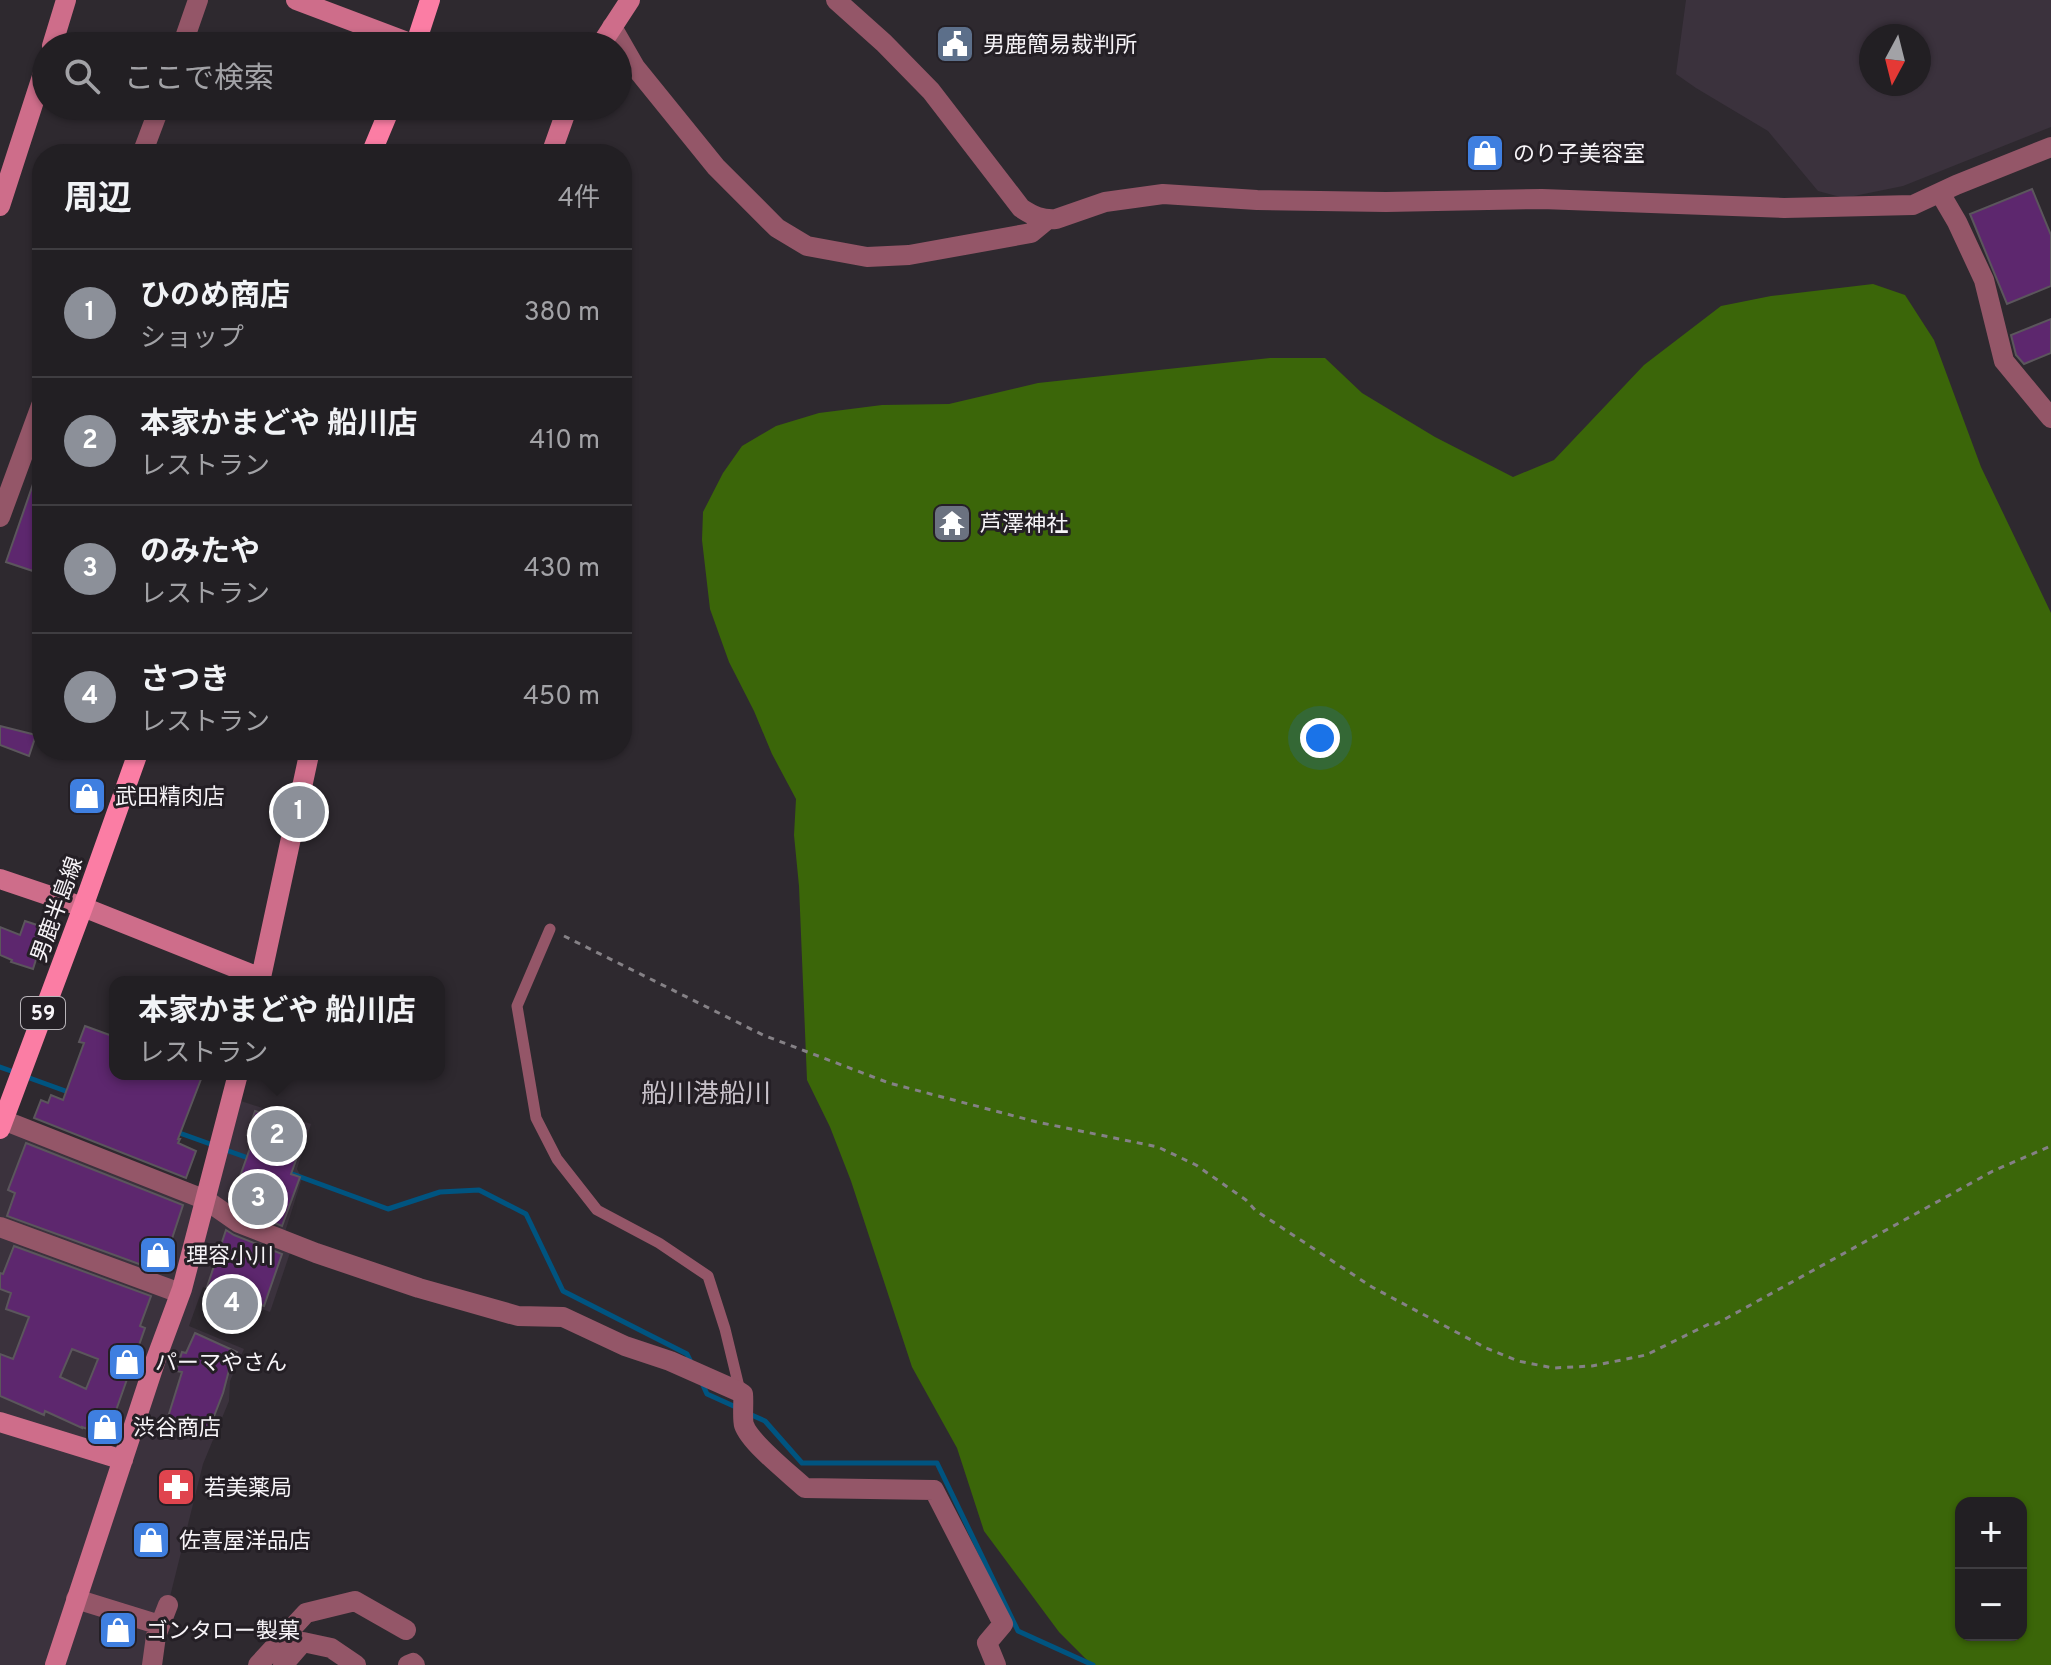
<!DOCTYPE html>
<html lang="ja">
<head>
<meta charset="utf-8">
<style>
  :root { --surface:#221f23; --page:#2e2c30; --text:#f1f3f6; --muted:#a2a2a6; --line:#3f3d41; --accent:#8c9099 }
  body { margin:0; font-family:Overpass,"Noto Sans JP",sans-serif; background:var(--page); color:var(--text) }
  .controls { position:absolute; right:24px; bottom:24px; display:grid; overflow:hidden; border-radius:16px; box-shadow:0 2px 6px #0004 }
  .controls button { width:72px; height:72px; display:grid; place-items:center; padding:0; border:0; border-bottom:2px solid var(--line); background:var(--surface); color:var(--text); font:40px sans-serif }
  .compass { position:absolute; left:1859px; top:24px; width:72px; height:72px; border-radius:50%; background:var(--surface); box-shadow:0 2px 6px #0004; rotate:187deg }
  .you { position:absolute; left:1320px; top:738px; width:28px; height:28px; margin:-20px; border:6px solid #fff; border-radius:50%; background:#1a73e8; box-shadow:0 0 0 12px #1a73e833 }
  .badge { display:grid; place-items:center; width:52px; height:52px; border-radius:50%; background:var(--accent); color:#fff; font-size:26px; font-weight:700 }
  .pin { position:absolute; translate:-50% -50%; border:4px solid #fff; box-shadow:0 2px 8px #0006 }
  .popup { position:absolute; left:109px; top:976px; width:336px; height:104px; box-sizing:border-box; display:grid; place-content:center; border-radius:16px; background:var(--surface); filter:drop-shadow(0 2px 6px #0005); font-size:26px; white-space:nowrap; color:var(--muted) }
  .popup b { font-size:30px; color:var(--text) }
  .popup::after { content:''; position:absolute; left:50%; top:100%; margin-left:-16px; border:16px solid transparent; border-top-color:var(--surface) }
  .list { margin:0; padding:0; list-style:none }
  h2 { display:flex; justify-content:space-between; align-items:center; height:104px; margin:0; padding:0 32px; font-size:34px }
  h2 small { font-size:26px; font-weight:400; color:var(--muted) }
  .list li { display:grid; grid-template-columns:52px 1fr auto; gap:24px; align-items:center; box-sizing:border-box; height:128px; padding:0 32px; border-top:2px solid var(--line) }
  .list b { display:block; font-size:30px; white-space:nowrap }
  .list p { margin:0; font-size:26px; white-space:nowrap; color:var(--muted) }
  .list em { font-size:26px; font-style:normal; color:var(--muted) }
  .icon { flex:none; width:44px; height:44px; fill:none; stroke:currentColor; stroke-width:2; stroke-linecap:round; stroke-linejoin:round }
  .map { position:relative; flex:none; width:2051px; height:1665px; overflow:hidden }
  .search { position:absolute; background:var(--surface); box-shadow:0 2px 6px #0004; left:32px; top:32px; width:600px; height:88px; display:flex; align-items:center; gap:20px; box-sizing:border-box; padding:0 28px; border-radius:44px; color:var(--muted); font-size:30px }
  .panel { position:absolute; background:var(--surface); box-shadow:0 2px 6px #0004; left:32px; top:144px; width:600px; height:616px; border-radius:32px }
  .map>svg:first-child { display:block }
  .built { fill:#3b323d; fill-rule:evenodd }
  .forest { fill:#3b6609; fill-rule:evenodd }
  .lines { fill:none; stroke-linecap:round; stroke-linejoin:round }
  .stream { stroke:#005480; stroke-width:5 }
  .building { fill:#5d276e; stroke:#5b565c; stroke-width:2; fill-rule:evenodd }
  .path { stroke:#858186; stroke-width:3; stroke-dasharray:6 6; stroke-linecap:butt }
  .lane { stroke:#945668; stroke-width:11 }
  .street { stroke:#945668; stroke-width:20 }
  .secondary { stroke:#ce6d8a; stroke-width:20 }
  .primary { stroke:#fb7da4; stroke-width:20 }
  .labels { text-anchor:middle; stroke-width:6; stroke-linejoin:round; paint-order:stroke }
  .shield { fill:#241f25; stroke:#b8b4b9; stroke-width:2 }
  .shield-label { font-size:20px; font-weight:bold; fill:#f7f4f8 }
  .poi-label { font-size:22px; fill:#f7f4f8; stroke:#241f25; text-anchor:start }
  .street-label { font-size:22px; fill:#f7f4f8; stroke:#241f25 }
  .quarter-label { font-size:26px; fill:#c8c2ca; stroke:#241f25 }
</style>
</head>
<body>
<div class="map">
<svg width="2051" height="1665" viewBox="0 0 2051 1665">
  <rect width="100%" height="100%" fill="#2e292f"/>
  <path class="built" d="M1686,0H2051V127L1903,186L1844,198L1818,191L1768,131L1696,88L1676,74ZM1871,36H1919V84H1871Z
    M232,1098L311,1124L297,1169L302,1178L285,1232L293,1244L270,1312L203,1287L189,1326L244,1349L230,1381L229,1401L203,1464L153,1665H0V1129L205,1200Z"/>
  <path class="forest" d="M1873,284L1905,295L1934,340L1981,467L2051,613V1665H1092L1059,1632L984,1531L957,1448L912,1367L851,1181L830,1127L807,1080L799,886L794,835L796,799L772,754L754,711L729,662L710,609L702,540L703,512L723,473L742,446L776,426L819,413L882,405L949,404L1038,383L1270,358H1325L1362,393L1435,437L1513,477L1554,460L1644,365L1721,306L1771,296ZM1961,1503H2021V1635H1961Z"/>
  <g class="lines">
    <path class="stream" d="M0,1067L14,1072
      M24,1076L71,1093
      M174,1131L213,1145
      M223,1149L251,1159
      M287,1172L388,1209L440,1192L479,1190L526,1214L563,1291L687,1354L692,1364
      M702,1383L707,1394L738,1408
      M747,1413L765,1421L802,1463H937L1018,1631L1093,1665"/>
  </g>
  <path class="building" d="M2032,189L2051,235V286L2007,304L1970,214Z
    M2051,319V353L2024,364L2016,355L2011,335Z
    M40,464L42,465V574L6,562Z
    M0,726L36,735L29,756L0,745Z
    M25,921L46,928L33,969L11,962L12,960L0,955V927L20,935Z
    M85,1026L115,1037V1074H203L178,1139H180L178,1143L196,1151L186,1178L34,1118L41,1100L48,1103L51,1095L63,1100L84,1043L79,1042Z
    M255,1111L276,1118L272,1132L302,1143L291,1174L300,1177L282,1226L245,1211L233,1203L239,1183L238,1182L254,1137L247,1135Z
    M26,1143L183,1205L161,1272L7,1216L15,1193L8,1190Z
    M226,1230L234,1235L282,1254L264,1306L207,1287Z
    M14,1246L151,1296L140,1326L145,1328L107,1436L82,1427V1428L45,1411L44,1415L0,1396V1354L13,1359L29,1317L6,1309L11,1293L0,1289V1273L3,1274ZM72,1349L98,1359L86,1389L60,1377Z
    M195,1333L237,1352L229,1370L223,1393L209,1429L168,1417L182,1372L176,1371L182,1352L186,1353Z"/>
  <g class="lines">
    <path class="path" d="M564,936L763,1035L889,1083L1037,1122L1158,1147L1196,1165L1246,1200L1255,1210L1372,1287L1486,1348L1518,1361L1553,1368L1592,1366L1646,1355L1711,1323L1716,1324L1993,1171L2051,1146"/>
    <path class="lane" d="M550,929L517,1006L536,1118L557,1159L597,1210L659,1243L708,1276L725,1329L740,1391"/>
    <path class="street" d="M836,0L884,43L931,91L1021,208C1033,216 1042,220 1056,219L1105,202L1163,194L1257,200L1386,202L1542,199L1784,208L1913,205L1956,185L2051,147
      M612,27L635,67L716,167L777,228L807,246L867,257L909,255L1031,233L1048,219
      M182,46L198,0
      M142,154L160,106
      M1940,193L1957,222L1984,280L2004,361L2051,418
      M0,517L42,403
      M3,1120L206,1200L239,1223L316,1253L419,1288L518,1316L563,1317L625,1346L670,1361L740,1392L743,1394C744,1402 742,1419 744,1425C750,1443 790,1474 805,1488L934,1490L1003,1624L987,1643L996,1665
      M0,1227L180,1293
      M76,1599L160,1625
      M152,1665L156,1636L168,1605
      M258,1665L306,1613L355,1601L406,1630
      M283,1665L303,1642L331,1648L356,1665
      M408,1665L413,1663L415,1665"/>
    <path class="secondary" d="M296,0L418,46
      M52,46L66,0
      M600,46L630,0
      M551,154L568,106
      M0,206L46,64
      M0,879L83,907L261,978
      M260,982L310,750
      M0,1422L123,1460
      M55,1665L156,1359L182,1289L238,1074"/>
    <path class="primary" d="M415,46L430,0
      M371,154L391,106
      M0,1129L83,907L139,750"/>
  </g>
  <defs>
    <symbol id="civic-square" viewBox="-11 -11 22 22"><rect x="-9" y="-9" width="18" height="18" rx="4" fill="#5c6f8a" stroke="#241f25"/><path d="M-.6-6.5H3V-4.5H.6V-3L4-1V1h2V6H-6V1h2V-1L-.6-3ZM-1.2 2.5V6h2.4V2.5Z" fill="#fff"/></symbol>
    <symbol id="shop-square" viewBox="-11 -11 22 22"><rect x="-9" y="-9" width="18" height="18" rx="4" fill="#3f7fe0" stroke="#241f25"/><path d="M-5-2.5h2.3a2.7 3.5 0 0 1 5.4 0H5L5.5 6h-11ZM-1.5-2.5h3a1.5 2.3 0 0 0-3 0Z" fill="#fff"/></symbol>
    <symbol id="temple-square" viewBox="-11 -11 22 22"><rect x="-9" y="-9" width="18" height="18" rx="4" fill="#6b7280" stroke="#241f25"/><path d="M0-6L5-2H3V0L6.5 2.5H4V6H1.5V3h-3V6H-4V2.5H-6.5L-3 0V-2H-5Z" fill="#fff"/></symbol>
    <symbol id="pharmacy-square" viewBox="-11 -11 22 22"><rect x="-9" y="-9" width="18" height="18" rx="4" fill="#e0444e" stroke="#241f25"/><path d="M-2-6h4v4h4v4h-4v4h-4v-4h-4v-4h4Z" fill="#fff"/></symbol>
  </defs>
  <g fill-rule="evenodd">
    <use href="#civic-square" x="933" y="22" width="44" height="44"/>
    <use href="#shop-square" x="1463" y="131" width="44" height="44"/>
    <use href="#temple-square" x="930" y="501" width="44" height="44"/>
    <use href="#shop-square" x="65" y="774" width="44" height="44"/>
    <use href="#shop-square" x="136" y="1233" width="44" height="44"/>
    <use href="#shop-square" x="105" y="1340" width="44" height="44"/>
    <use href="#shop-square" x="83" y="1405" width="44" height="44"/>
    <use href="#pharmacy-square" x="154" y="1465" width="44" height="44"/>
    <use href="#shop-square" x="129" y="1518" width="44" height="44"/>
    <use href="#shop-square" x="96" y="1608" width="44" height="44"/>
  </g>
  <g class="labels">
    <rect class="shield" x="21" y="997" width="44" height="32" rx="6"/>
    <g class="shield-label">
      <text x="43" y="1020">59</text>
    </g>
    <g class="poi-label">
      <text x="983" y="52">男鹿簡易裁判所</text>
      <text x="1513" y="161">のり子美容室</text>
      <text x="980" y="531">芦澤神社</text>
      <text x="115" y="804">武田精肉店</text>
      <text x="186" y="1263">理容小川</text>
      <text x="155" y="1370">パーマやさん</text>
      <text x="133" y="1435">渋谷商店</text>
      <text x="204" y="1495">若美薬局</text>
      <text x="179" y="1548">佐喜屋洋品店</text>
      <text x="146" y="1638">ゴンタロー製菓</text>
    </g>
    <g class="street-label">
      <text transform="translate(56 909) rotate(-70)" y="8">男鹿半島線</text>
    </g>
    <g class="quarter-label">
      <text x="706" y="1102">船川港船川</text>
    </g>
  </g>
</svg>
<div class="controls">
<button>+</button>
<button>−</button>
</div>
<svg class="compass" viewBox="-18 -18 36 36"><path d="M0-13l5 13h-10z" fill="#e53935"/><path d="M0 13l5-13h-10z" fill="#a2a2a6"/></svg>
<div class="you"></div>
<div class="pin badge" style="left:299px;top:812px">1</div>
<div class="pin badge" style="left:277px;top:1136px">2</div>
<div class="popup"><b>本家かまどや 船川店</b>レストラン</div>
<div class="pin badge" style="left:258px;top:1199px">3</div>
<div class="pin badge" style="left:232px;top:1304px">4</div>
<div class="search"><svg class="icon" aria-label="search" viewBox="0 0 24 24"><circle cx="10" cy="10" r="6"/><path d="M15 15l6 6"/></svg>ここで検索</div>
<section class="panel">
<h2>周辺<small>4件</small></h2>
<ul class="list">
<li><span class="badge">1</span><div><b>ひのめ商店</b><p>ショップ</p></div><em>380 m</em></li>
<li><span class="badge">2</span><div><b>本家かまどや 船川店</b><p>レストラン</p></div><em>410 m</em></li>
<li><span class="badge">3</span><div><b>のみたや</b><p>レストラン</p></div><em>430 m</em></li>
<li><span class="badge">4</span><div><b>さつき</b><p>レストラン</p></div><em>450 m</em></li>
</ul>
</section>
</div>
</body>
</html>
